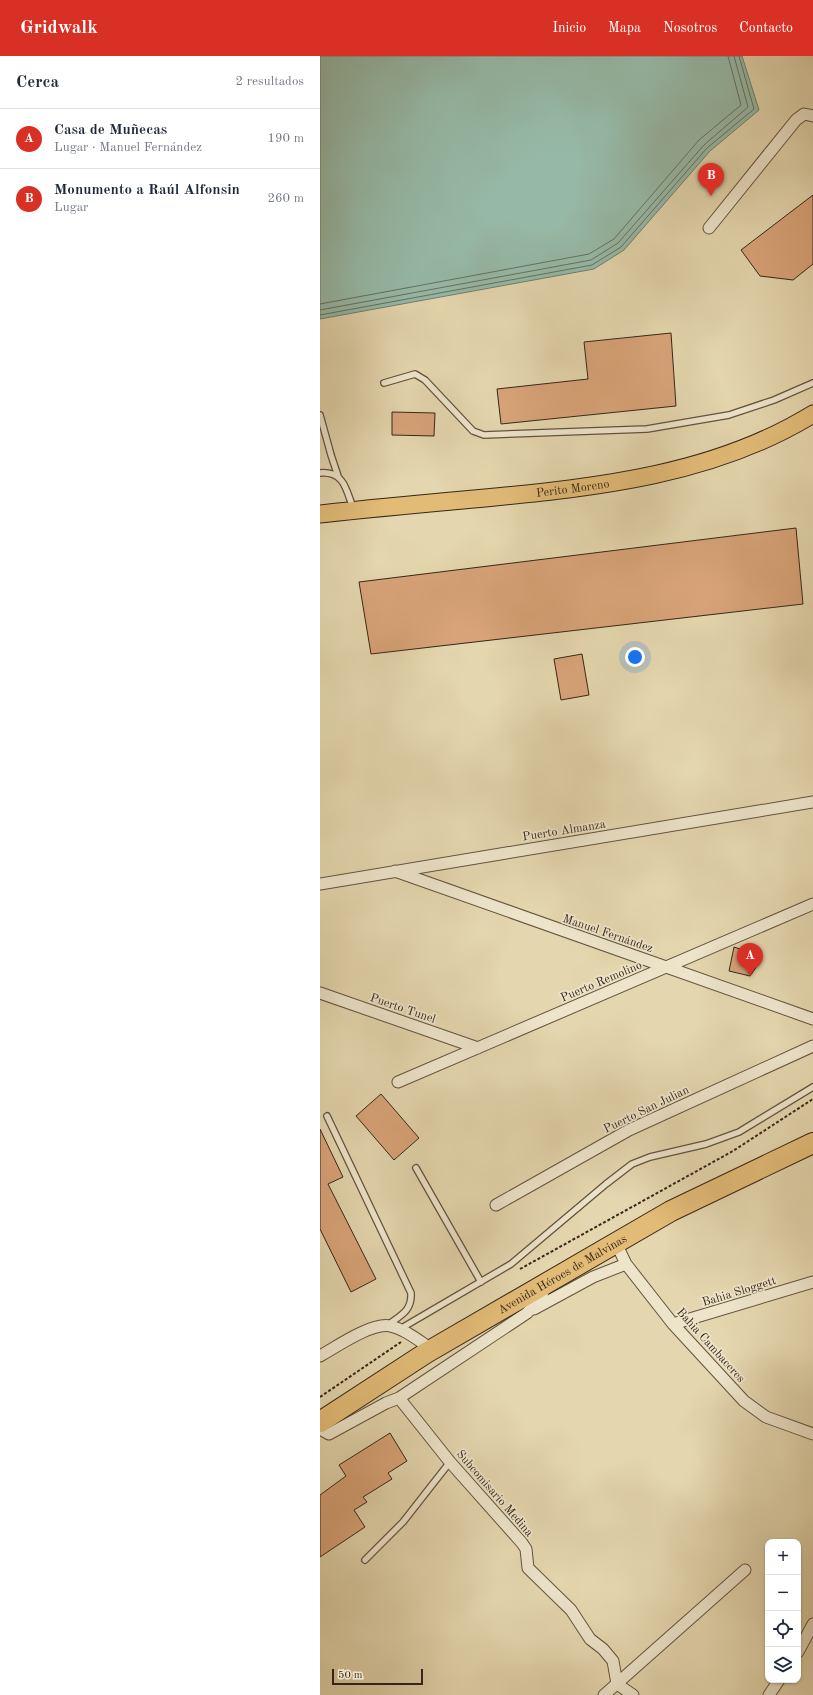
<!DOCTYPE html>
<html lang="es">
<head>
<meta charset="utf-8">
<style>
  :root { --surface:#fff; --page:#f2f2f3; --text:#1f2937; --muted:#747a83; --line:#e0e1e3; --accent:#d93025 }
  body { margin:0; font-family:"Old Standard TT",serif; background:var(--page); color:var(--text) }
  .controls { position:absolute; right:12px; bottom:12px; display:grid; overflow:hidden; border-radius:8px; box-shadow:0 1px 3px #0004 }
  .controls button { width:36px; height:36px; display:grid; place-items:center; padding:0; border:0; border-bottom:1px solid var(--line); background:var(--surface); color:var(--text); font:20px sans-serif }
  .scale { position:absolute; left:12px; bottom:10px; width:91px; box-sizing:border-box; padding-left:4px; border:2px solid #362618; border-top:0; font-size:11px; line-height:14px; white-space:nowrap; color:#362618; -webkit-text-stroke:3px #ede4ca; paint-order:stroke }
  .you { position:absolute; left:315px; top:601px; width:14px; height:14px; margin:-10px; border:3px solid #fff; border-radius:50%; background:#1a73e8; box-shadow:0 0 0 6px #1a73e833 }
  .badge { display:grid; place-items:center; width:26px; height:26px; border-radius:50%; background:var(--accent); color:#fff; font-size:13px; font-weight:700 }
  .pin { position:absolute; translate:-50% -33px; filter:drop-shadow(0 1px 2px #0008) }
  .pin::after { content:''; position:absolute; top:21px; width:14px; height:12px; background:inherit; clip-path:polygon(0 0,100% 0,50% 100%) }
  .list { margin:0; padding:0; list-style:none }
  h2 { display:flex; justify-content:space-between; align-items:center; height:52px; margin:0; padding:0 16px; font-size:17px }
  h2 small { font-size:13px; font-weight:400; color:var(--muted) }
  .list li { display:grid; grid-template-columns:26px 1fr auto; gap:12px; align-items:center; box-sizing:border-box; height:60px; padding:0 16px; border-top:1px solid var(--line) }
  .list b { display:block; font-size:15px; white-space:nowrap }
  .list p { margin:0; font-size:13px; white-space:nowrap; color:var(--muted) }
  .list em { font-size:13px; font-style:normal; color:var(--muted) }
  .icon { flex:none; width:22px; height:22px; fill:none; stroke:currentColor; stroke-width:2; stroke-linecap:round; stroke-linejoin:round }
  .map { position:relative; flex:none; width:493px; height:1639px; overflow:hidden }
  header { display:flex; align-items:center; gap:24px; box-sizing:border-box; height:56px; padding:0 20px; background:var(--accent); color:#fff }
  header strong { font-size:19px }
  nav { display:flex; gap:22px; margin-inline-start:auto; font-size:14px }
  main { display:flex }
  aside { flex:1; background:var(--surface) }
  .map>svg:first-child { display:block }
  .water { fill:#96b9a7; stroke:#707e6e }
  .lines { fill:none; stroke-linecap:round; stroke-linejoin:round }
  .shore { stroke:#667060; stroke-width:1 }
  .building { fill:#d8a378; stroke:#362618 }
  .lane-casing { stroke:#62523e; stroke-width:8 }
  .street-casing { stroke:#62523e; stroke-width:13 }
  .primary-casing { stroke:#362618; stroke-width:19 }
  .highway-casing { stroke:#362618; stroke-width:22 }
  .path { stroke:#362618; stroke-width:2; stroke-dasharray:3 2; stroke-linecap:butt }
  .lane { stroke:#ede4ca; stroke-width:5.5 }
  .street { stroke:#ede4ca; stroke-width:11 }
  .primary { stroke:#e2bb77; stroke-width:17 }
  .highway { stroke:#e2bb77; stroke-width:20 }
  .labels { text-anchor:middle; stroke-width:3.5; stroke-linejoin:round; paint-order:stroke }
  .street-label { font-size:12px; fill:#362618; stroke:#ede4ca }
</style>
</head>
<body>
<header>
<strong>Gridwalk</strong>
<nav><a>Inicio</a><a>Mapa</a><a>Nosotros</a><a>Contacto</a></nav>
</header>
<main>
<aside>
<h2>Cerca<small>2 resultados</small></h2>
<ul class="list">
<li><span class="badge">A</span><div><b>Casa de Muñecas</b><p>Lugar · Manuel Fernández</p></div><em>190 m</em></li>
<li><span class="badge">B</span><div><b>Monumento a Raúl Alfonsin</b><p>Lugar</p></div><em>260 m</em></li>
</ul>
</aside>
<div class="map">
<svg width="493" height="1639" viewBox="0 0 493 1639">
  <rect width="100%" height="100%" fill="#e4d6ae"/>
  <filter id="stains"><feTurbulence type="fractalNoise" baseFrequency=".005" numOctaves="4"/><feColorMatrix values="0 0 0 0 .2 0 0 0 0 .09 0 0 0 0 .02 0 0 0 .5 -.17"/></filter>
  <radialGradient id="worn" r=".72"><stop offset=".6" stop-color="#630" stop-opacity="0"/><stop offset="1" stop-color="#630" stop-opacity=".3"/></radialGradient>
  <path class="water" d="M0,0H422L439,54L390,95L304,194L274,213L0,263Z"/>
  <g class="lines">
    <path class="shore" d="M0,248L269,198L294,183L379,84L421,49L408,0
      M0,254L271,204L298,187L384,89L428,51L414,0
      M0,259L272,209L301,191L387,92L434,53L419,0"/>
  </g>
  <path class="building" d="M493,139V208L473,224L440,220L421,194Z
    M351,277L356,350L181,368L177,333L268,323L264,286Z
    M72,356L115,357L114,380L72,379Z
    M476,472L483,548L51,598L39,526Z
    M262,598L269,639L241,644L234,603Z
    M414,891L435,898L433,903L439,907L430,920L409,915Z
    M61,1038L99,1082L74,1104L36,1060Z
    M0,1073L23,1121L8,1128L56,1223L31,1236L0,1173Z
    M70,1377L87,1405L68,1417L72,1423L43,1441L47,1446L34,1454L45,1471L0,1501V1439L26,1420L19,1409Z"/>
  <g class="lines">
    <defs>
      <path id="lane" d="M64,327L95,318L105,324L153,375L164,379L327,373L409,359L454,344L493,327
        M0,359L11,399L18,420
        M0,417C24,415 26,433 33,452
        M7,1060L91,1237C92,1255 81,1259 68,1269
        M96,1112L161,1226
        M80,1273L191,1208L286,1128L312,1108L330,1101L386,1088L419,1076L493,1031
        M45,1504L83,1466L130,1406"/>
      <path id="street" d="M389,172L476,64L484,58L493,60
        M75,815L493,963
        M0,828L493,746
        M0,937L158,992
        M78,1026L493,848
        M176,1149L309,1074L493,990
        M296,1187L306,1208L353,1268L424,1345L446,1361L493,1378
        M214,1253L273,1221L306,1208
        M353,1268L493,1226
        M0,1300C16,1291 52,1266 70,1270C85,1273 99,1285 113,1294
        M79,1342L207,1257L219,1244L226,1230
        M0,1373L9,1378L66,1347L79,1342L130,1406L202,1487L206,1493L208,1512L251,1554L270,1583L283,1593L293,1605L297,1628
        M478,1596L493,1568
        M297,1628L313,1639
        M284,1639L425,1514
        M449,1639L459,1624"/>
      <g id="primary">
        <path id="s1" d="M0,458C55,452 110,447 165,442C278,431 394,419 493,358"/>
      </g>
      <g id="highway">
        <path id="s2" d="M0,1366L106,1297L351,1155L493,1087"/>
      </g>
    </defs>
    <use href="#lane" class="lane-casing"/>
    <use href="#street" class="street-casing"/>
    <use href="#primary" class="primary-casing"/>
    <use href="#highway" class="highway-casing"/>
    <path class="path" d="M200,1213L413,1095L493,1043
      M0,1341L81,1286"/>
    <use href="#lane" class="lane"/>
    <use href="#street" class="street"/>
    <use href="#primary" class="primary"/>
    <use href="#highway" class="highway"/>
  </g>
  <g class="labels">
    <g class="street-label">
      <text dy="4" stroke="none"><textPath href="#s1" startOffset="254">Perito Moreno</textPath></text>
      <text transform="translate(244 774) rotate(-9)" y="4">Puerto Almanza</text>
      <text transform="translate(288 877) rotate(19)" y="4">Manuel Fernández</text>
      <text transform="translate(281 925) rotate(-23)" y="4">Puerto Remolino</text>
      <text transform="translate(83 952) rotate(19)" y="4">Puerto Tunel</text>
      <text transform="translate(326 1053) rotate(-26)" y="4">Puerto San Julian</text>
      <text dy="4" stroke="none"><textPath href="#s2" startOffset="284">Avenida Héroes de Malvinas</textPath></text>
      <text transform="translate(419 1235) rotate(-17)" y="4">Bahia Sloggett</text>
      <text transform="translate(391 1289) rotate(48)" y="4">Bahia Cambaceres</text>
      <text transform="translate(175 1437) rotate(49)" y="4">Subcomisario Medina</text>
    </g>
  </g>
  <rect width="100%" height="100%" filter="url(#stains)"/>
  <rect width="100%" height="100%" fill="url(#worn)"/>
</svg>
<div class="controls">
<button>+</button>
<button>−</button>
<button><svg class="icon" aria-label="locate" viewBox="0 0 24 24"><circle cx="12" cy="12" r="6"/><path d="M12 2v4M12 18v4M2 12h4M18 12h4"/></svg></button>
<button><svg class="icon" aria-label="layers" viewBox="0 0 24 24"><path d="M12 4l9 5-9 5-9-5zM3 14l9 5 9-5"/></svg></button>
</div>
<div class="scale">50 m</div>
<div class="you"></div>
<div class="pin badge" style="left:430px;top:920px">A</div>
<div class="pin badge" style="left:391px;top:140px">B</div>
</div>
</main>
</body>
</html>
